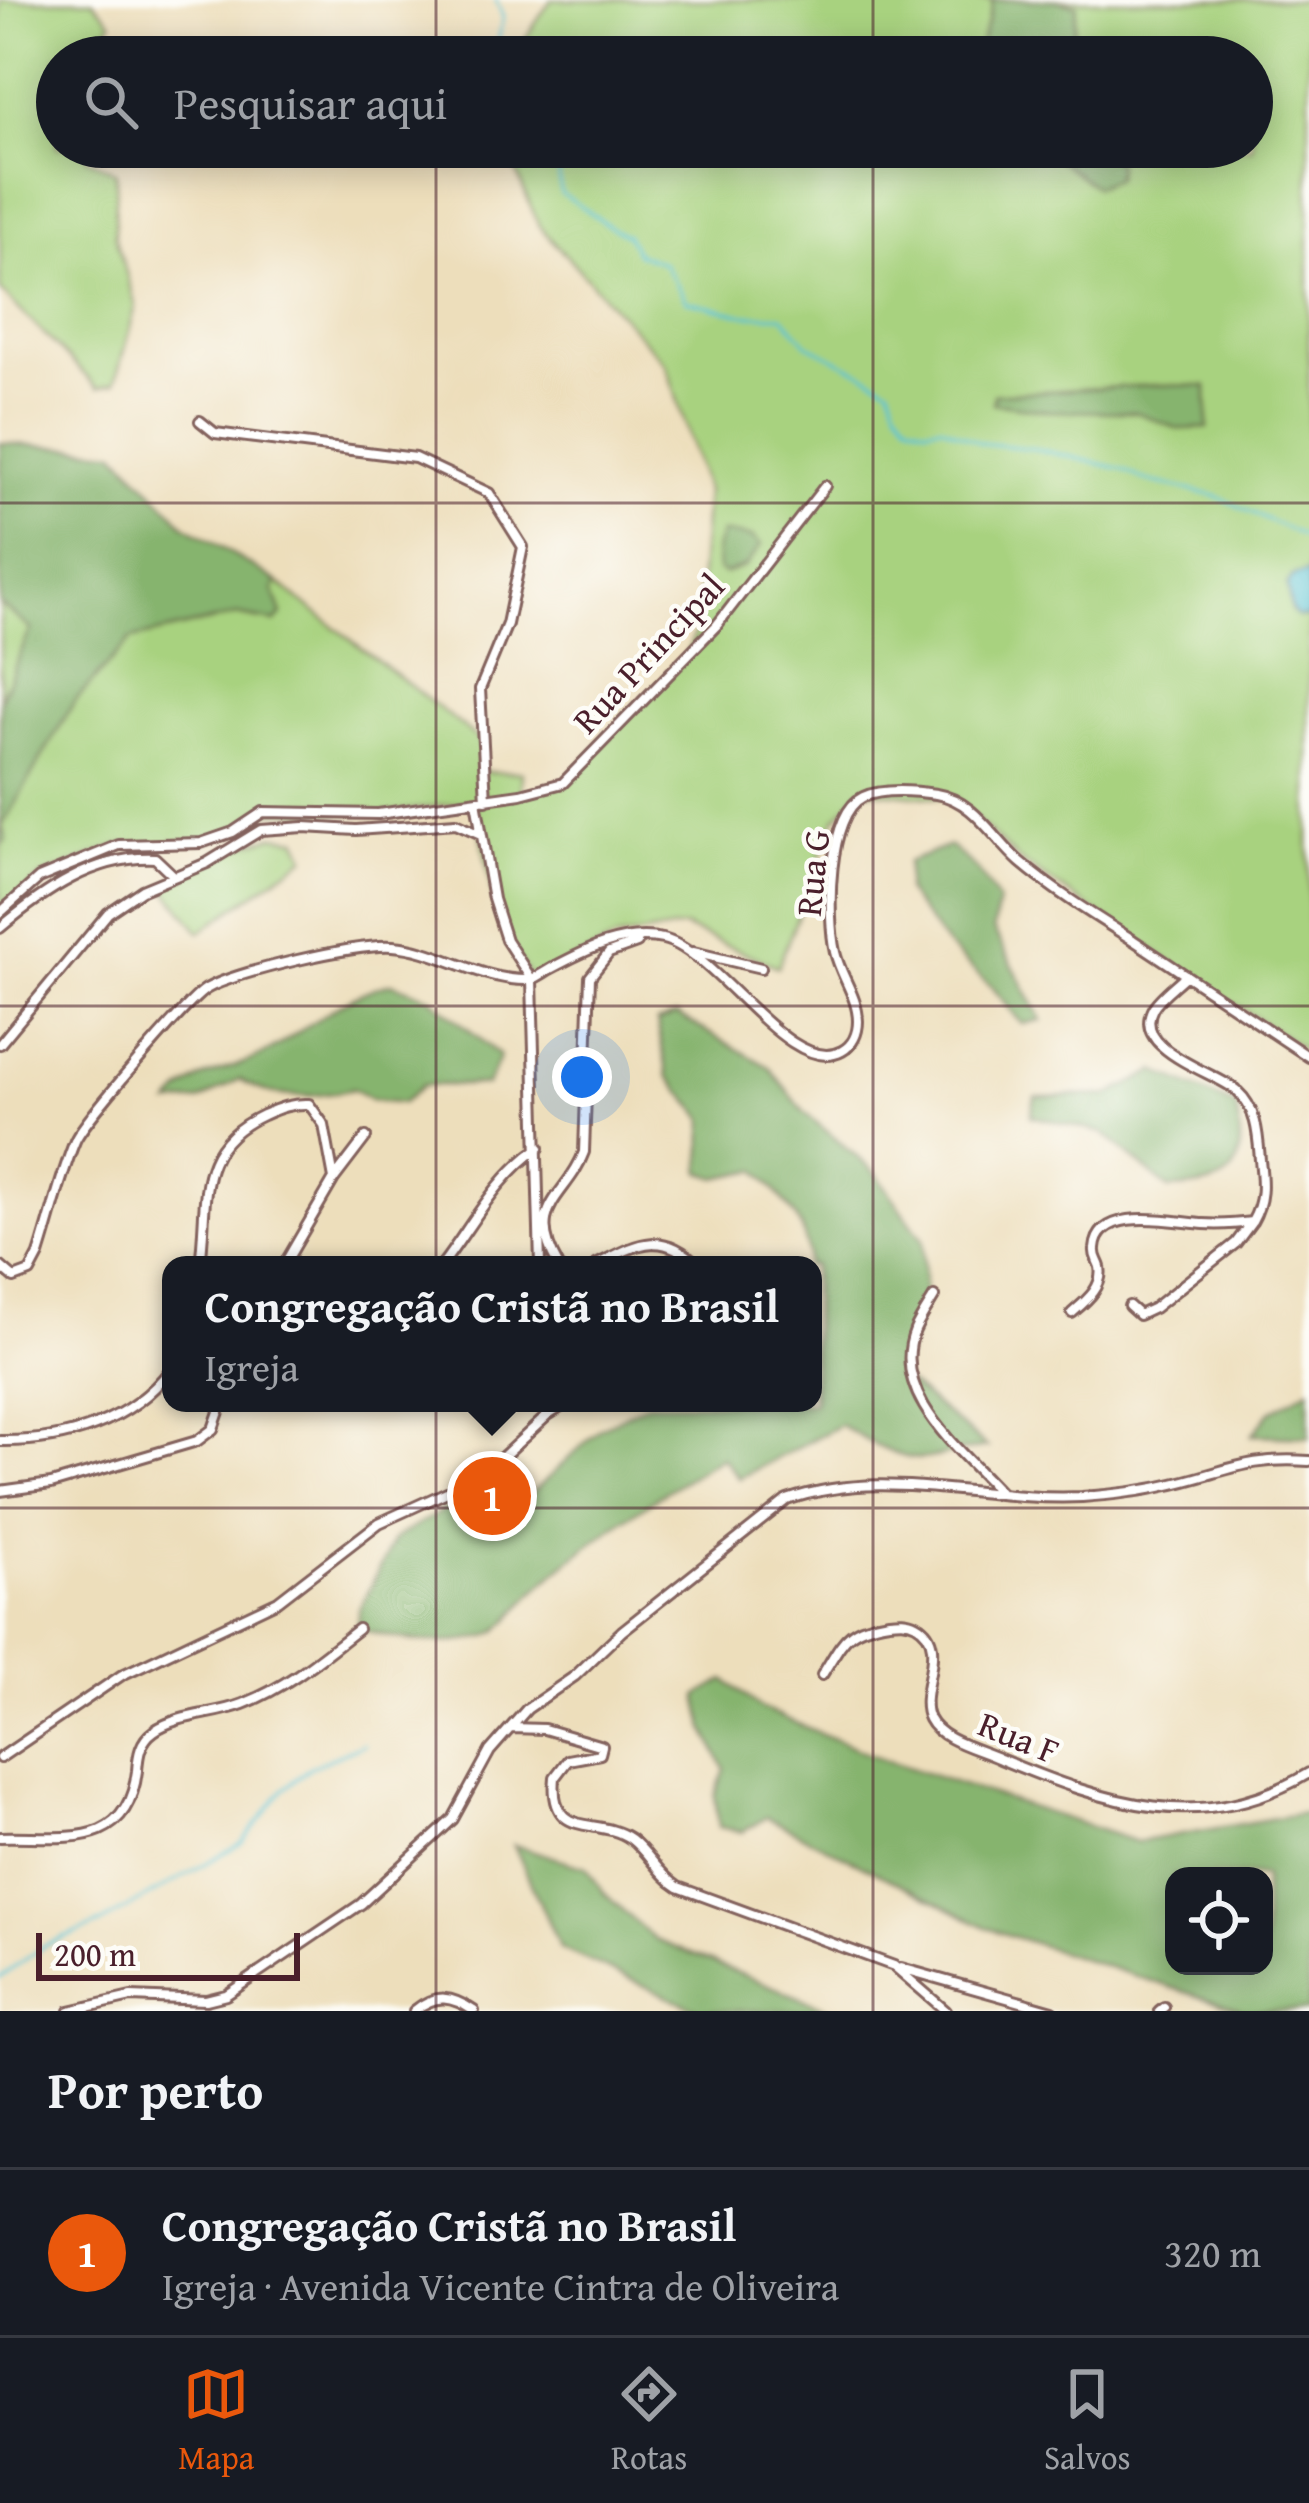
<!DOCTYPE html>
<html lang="pt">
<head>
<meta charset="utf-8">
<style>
  :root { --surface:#171b24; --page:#242831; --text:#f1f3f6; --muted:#9ea1a6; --line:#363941; --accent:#ea580c }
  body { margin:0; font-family:"Gentium Book Plus",serif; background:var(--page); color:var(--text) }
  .controls { position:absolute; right:36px; bottom:36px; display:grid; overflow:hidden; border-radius:24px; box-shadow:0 6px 30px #0003 }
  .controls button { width:108px; height:108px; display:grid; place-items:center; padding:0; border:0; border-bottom:3px solid var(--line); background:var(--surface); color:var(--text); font:60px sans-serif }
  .scale { position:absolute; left:36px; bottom:30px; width:264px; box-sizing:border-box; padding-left:12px; border:6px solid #4a1f2b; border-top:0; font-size:33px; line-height:42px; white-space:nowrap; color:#4a1f2b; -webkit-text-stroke:9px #fdfcf7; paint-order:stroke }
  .you { position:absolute; left:582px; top:1077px; width:42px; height:42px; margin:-30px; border:9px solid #fff; border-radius:50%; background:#1a73e8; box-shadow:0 0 0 18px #1a73e833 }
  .badge { display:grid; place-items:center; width:78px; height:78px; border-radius:50%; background:var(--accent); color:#fff; font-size:39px; font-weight:700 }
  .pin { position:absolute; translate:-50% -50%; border:6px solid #fff; box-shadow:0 3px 12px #0006 }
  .popup { position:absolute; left:162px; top:1256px; width:660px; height:156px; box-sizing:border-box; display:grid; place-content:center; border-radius:24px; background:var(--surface); filter:drop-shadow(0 3px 9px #0005); font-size:39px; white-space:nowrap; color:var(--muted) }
  .popup b { font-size:45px; color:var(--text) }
  .popup::after { content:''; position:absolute; left:50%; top:100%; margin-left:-24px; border:24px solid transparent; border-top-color:var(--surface) }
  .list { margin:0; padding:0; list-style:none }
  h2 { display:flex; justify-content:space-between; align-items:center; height:156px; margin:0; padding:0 48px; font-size:51px }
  h2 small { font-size:39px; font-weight:400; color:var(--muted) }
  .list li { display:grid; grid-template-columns:78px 1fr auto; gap:36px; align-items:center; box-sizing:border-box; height:168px; padding:0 48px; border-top:3px solid var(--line) }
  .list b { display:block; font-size:45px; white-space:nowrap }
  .list p { margin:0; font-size:39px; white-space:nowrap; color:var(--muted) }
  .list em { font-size:39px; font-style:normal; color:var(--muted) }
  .icon { flex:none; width:66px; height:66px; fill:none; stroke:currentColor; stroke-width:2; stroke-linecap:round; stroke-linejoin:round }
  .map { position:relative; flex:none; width:1309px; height:2011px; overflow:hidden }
  .search { position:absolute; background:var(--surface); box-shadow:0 6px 30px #0003; left:36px; right:36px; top:36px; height:132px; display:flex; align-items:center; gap:30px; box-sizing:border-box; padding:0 42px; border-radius:66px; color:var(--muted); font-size:45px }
  .sheet { height:324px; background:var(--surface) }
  nav { display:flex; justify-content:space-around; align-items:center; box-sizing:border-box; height:168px; border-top:3px solid var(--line); background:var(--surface); font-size:33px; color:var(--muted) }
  nav a { display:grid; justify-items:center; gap:6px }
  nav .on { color:var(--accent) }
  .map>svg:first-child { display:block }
  .green { fill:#a8d27f; stroke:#797855; stroke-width:3 }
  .forest { fill:#86b46e; stroke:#686a4c; stroke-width:3; fill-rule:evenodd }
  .water { fill:#58c3d3; stroke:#51717f; stroke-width:3 }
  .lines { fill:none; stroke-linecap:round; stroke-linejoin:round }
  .stream { stroke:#58c3d3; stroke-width:3 }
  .street-casing { stroke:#83625d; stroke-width:14 }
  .street { stroke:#fff; stroke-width:8 }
  .grid { fill:none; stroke:#4a1f2b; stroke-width:3; stroke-opacity:0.55 }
  .labels { text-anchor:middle; stroke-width:9; stroke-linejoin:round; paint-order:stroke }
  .street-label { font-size:36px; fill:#4a1f2b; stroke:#fdfcf7 }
</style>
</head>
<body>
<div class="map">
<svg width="1309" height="2011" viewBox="0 0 1309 2011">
  <rect width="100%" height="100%" fill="#fdfcf7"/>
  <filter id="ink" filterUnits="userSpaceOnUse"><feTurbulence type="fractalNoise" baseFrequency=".00833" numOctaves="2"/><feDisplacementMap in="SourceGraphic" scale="24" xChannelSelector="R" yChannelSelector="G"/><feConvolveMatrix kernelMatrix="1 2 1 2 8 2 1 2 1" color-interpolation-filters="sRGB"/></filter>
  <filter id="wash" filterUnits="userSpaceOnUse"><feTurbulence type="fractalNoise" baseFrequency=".004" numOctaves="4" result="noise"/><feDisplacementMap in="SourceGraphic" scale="48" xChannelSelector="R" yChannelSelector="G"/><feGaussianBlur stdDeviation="2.7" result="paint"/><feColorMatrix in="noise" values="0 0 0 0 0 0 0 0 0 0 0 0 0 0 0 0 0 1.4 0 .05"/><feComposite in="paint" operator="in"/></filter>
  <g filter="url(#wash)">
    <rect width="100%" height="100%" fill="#eddebb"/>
    <path class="green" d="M0,0H93L112,22L85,57H57V147H85L87,158L116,172L115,236L136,306L115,383L98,388L0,290Z
      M551,0H1309V1053L1021,862L955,799L860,790L835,819L778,967L683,927L617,939L532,980L506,940L493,899L475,801L378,814L263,812L233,832L201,843L119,845L39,878L0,913L1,826L74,702L131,639L237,615L261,620L275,598L273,590L277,582L481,741L484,772H522L521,793L564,783L684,660L696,630L706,491L666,364L539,226L506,147H1252V57H513Z
      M0,604L31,629L1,701H0Z
      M275,836L298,839L306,857L200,932L165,888L229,848Z"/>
    <path class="forest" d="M993,0H1053L1077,5L1071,57H978C979,37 991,21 993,0Z
      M1041,147H1106L1117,164L1116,178L1095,187Z
      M1157,385L1207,386L1208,428L1178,429L1136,412L1050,411L993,403L994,394Z
      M0,443L115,451L184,524L277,582L273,590L282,614L276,622L237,615L131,639L74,702L2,826L6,840L0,845V701L31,629L0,604Z
      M722,533L752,537L761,545L746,566L724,574L718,570L716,549Z
      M950,846L977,870L998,901L993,929L1042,1020L1022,1024L993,988L946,945L906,892L907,862Z
      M391,983L430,997L500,1056L487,1085H423L403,1103L373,1100L353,1089C314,1098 273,1102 240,1079L200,1101L170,1104C202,1067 223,1075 260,1056C307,1031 337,997 391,983Z
      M677,1015L769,1067L804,1112L875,1172L923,1240L924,1293L900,1377L987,1447C971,1449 931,1459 920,1459C892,1458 863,1438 840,1425L739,1478L722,1457C656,1497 590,1538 534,1592C521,1605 504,1631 487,1636C446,1649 398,1640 358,1629L359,1609L395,1538L458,1502L488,1526L516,1508L601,1428L647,1403H813V1265H806C813,1226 780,1197 757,1170L717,1178L701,1172L705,1119L668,1076L657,1022Z
      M1156,1071L1236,1106C1248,1174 1235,1186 1169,1189L1103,1133L1031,1116L1035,1097L1109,1095Z
      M1309,1389V1437L1252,1435L1269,1413Z
      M725,1680L762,1709L882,1759L1137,1842L1309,1812V2011H1244L990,1929L766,1817L743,1832L719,1827L715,1796L725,1769L705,1729L698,1696ZM1174,1876H1264V1966H1174Z
      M514,1845L586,1867L604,1893L655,1940L834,2011H701L560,1948Z"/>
    <path class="water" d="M1309,572V617H1297L1291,610L1287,585L1293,576Z"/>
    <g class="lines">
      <path class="stream" d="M495,57L503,17L496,0
        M545,147L558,168L561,194C586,206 601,225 627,235L636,253L663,263L687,301L745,315L783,316L807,344L890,387L897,407L909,422L927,428L941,425L980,443L1036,449L1122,469L1144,480L1216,496L1305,537L1309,544
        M0,1978L44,1946L102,1923L243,1842L283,1790L310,1767L364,1744"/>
    </g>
  </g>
  <g filter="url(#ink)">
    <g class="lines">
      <defs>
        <path id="street" d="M200,421L215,433L415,458L489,493L523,547L507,624L480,689L486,800
          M476,801L493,899L506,940L532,980L540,1265
          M0,913L39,878L119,845L201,843L233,832L263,812L378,814L521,794L563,783L717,625L825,486
          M0,928C44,891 95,855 155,858L174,876
          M693,952L761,968
          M0,1044L108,913L142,890L207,863L261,830L304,827L356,830L456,823L481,834
          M200,1265C209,1201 192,1148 263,1115C279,1108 292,1103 309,1104L324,1125L334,1179
          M284,1265L334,1179L366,1137
          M442,1265C473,1224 496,1177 539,1148
          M558,1265C524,1206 568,1197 584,1152L590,977L609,953L637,943
          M596,1265C636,1245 661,1228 698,1265
          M0,1266L14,1278L30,1272L39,1255C51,1218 60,1177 75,1141C82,1123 188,1000 206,989C235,972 359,943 393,946C438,949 475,979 525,980C535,980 541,974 550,969C584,951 623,930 663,939C716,951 791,1079 842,1051C853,1045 858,1033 858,1021C858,997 840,975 835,952C827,917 827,814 863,797C883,788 915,791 936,794C974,800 993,838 1020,862C1054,891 1095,916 1133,940C1192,979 1250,1018 1309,1057
          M934,1297C928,1307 920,1319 915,1330C889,1395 960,1449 999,1492
          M1129,1306L1139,1315L1154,1308L1236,1243L1251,1223
          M1072,1313C1086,1301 1104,1287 1100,1267C1098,1260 1094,1257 1095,1249C1098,1203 1178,1223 1204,1224C1220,1225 1236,1224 1252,1222C1264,1201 1263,1184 1260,1160C1258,1135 1257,1109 1237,1091C1217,1072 1130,1051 1153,1008C1160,996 1176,985 1186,975
          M0,1441C65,1442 131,1422 171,1369
          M0,1491L51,1484L197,1441L213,1429L222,1403
          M822,1675C844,1640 845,1628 889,1621C898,1620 907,1619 916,1624C952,1644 915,1691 929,1719C940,1741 979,1749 1000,1759C1107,1803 1202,1837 1309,1773
          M511,1728L544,1729L602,1746L600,1754L568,1760L555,1777C549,1842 597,1815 631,1839C649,1853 658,1874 678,1887L894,1966L946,2011
          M0,1758L122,1675L278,1601L379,1523L482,1476L548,1415L567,1403
          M0,1837C62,1835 127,1853 137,1771C138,1755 140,1741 154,1731C178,1714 215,1715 243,1704C287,1687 321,1658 358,1629
          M901,1968L1053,2011
          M70,2011L131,1997L206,2000L226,1995L361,1904L453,1819L490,1751L527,1709L575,1676L622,1631L787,1500C885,1466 982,1502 1082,1497C1108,1495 1138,1492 1164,1486C1223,1474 1245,1456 1309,1461
          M414,2011C436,1993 452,1996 474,2011
          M1159,2011L1164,2007"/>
      </defs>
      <use href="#street" class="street-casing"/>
      <use href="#street" class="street"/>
    </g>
  </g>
  <path class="grid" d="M436,0V57M873,0V57M436,147V2011M873,147V2011M0,503H1309M0,1006H1309M0,1508H1309"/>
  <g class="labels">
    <g class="street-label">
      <text transform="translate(648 653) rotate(-47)" y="13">Rua Principal</text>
      <text transform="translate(812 873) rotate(-84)" y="13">Rua G</text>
      <text transform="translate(1019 1737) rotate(22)" y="13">Rua F</text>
    </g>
  </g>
</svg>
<div class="controls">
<button><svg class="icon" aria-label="locate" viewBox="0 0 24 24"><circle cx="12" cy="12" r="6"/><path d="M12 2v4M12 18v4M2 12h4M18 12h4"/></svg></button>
</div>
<div class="scale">200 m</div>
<div class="you"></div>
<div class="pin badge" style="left:492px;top:1496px">1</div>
<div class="popup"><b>Congregação Cristã no Brasil</b>Igreja</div>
<div class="search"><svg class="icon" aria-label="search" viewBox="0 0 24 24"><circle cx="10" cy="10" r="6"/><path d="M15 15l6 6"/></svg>Pesquisar aqui</div>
</div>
<section class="sheet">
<h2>Por perto<small></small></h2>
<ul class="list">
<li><span class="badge">1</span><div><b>Congregação Cristã no Brasil</b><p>Igreja · Avenida Vicente Cintra de Oliveira</p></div><em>320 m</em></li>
</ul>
</section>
<nav>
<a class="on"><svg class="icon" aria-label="map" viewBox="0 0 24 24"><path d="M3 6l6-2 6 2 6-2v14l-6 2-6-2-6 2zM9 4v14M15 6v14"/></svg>Mapa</a>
<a><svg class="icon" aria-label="directions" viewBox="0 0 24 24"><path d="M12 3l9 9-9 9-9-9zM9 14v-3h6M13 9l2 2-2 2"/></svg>Rotas</a>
<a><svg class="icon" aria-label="saved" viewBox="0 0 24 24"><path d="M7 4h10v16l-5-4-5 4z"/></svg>Salvos</a>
</nav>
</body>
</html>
